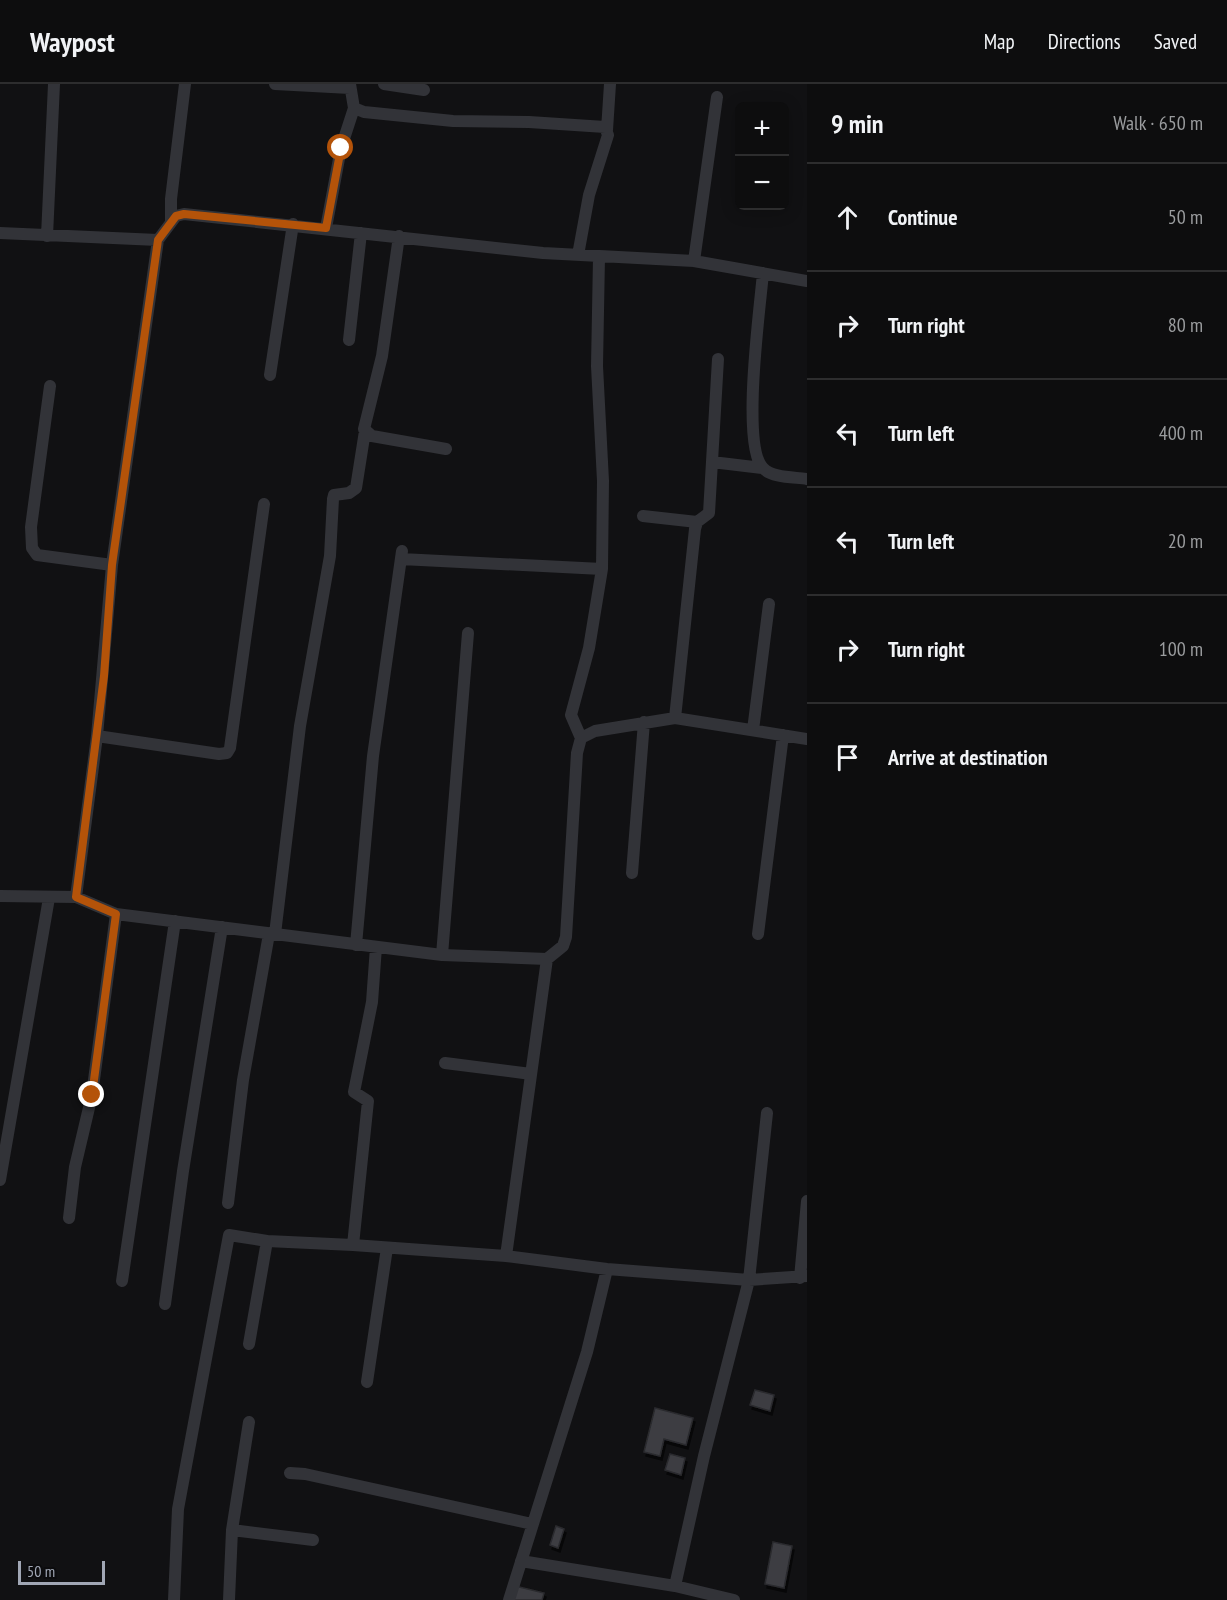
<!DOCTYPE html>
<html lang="en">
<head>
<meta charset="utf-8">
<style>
  :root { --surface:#0d0d0e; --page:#1b1b1c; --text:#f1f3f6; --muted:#9a9c9e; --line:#2d2d2e }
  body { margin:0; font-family:"PT Sans Narrow",sans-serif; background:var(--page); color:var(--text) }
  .controls { position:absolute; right:18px; top:18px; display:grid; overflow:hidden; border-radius:9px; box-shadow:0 3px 15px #0003 }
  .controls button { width:54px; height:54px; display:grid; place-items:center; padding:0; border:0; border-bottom:2px solid var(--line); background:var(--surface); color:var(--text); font:30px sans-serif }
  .scale { position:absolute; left:18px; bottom:15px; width:87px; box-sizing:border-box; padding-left:6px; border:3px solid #a1a7b5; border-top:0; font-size:16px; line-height:21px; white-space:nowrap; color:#a1a7b5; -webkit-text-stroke:4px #0c0c0e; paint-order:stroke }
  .stop { position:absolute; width:18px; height:18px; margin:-14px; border:4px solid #b45309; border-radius:50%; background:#fff }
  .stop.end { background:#b45309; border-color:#fff; box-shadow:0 2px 6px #0008 }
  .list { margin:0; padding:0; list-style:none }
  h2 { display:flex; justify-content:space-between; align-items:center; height:78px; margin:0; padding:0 24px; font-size:26px }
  h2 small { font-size:20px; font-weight:400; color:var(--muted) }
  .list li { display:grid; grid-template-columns:39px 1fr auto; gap:18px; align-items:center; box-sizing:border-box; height:108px; padding:0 24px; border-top:2px solid var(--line) }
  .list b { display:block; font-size:22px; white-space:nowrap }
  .list em { font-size:20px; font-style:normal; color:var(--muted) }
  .icon { flex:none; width:33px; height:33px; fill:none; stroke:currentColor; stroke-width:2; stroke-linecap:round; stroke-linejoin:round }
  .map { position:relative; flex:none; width:807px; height:1516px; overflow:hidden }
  header { display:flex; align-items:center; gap:36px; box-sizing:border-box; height:84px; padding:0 30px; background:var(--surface); border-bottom:2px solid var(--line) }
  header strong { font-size:28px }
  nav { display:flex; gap:33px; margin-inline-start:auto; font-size:21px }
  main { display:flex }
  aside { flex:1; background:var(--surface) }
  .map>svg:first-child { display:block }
  .building { fill:#3d3e43; stroke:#2b2b2f; stroke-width:1.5; filter:url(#shadow) }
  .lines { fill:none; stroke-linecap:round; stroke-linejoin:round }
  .minor { stroke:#323338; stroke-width:12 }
  .route { stroke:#b45309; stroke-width:8 }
</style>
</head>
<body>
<header>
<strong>Waypost</strong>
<nav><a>Map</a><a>Directions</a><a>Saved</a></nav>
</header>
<main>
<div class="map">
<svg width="807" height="1516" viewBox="0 0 807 1516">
  <defs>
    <filter id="shadow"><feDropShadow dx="2" dy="4" stdDeviation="0" flood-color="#0009"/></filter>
  </defs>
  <rect width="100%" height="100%" fill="#111113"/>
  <path class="building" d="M755,1306L774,1311L770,1327L750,1321Z
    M655,1324L693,1334L686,1361L664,1355L660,1372L644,1368Z
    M670,1370L685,1374L681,1391L665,1386Z
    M556,1442L564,1445L558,1464L550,1461Z
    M773,1458L792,1462L784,1504L765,1500Z
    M515,1502L544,1509L542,1516H512Z"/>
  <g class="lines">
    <path class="minor" d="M275,0L350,4
      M350,0L354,24L364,28L453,37L529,38L605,43L608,51L589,111L578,171
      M384,0L424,6
      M607,46L610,0
      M171,138V115L185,0
      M326,144L341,64L354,24
      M0,149L158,156L176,132L184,130L543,169L694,177L807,197
      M47,152L54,0
      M399,152L382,272L364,345L372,352L446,365
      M158,156L112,481L97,652L76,813L116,830L442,871L547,875L563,862L566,853L577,669L581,654L595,647L675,634L807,655
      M694,177L717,13
      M763,189C760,224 741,362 763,384C772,394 794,393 807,395
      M349,256L361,149
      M270,291L293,140
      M50,302L31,443L32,464L37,471L112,481
      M712,378L762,384
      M643,432L697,438
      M401,475L602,485
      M675,634L695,445L697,438L709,429L718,275
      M753,646L769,520
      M97,652L219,670L227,669L230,664L264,420
      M581,654L571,631L589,564L602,485L603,397L597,282L599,173
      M632,789L644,638
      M0,812L76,813
      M275,850L300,642L330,472L333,415L334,411L349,409L356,404L365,347
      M758,850L783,651
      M356,861L373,672L402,467
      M442,871L468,549
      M445,979L531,990
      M0,1096L49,814
      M228,1119L243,996L269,850
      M69,1134L75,1083L92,1011L116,830
      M353,1161L506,1172L607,1185L749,1196L807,1192
      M506,1172L547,875
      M800,1194L807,1117
      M122,1197L175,837
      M165,1220L183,1087L222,843
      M249,1260L267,1157
      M367,1298L387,1164
      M290,1389L305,1390L532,1440
      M232,1446L313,1456
      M521,1477L675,1502L734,1516
      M675,1502L704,1372L749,1196L767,1029
      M174,1516L178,1425L229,1151L267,1157L353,1161L368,1017L354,1008L372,918L376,863
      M229,1516L232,1446L249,1338
      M509,1516L587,1268L607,1185"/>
  </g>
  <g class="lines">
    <path class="route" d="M92,1011L116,830L76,813L104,592L112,481L158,156L176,132L184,130L326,144L341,64"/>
  </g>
</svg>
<div class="controls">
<button>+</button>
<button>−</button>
</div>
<div class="scale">50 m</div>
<div class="stop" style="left:341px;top:64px"></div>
<div class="stop end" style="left:92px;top:1011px"></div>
</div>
<aside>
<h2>9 min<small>Walk · 650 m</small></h2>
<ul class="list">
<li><svg class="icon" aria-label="ahead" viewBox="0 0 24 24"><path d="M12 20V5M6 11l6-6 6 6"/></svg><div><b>Continue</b></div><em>50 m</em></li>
<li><svg class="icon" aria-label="right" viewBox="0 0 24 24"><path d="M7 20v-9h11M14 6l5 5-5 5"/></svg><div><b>Turn right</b></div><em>80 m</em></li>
<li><svg class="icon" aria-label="left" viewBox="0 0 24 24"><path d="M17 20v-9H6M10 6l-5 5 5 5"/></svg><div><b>Turn left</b></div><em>400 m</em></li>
<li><svg class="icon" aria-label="left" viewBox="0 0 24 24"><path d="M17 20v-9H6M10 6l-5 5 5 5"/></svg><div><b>Turn left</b></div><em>20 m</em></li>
<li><svg class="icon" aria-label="right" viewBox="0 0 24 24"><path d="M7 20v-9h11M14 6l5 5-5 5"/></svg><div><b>Turn right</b></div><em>100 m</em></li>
<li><svg class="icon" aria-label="arrive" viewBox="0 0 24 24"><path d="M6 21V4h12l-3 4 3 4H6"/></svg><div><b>Arrive at destination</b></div></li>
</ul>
</aside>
</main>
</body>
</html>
